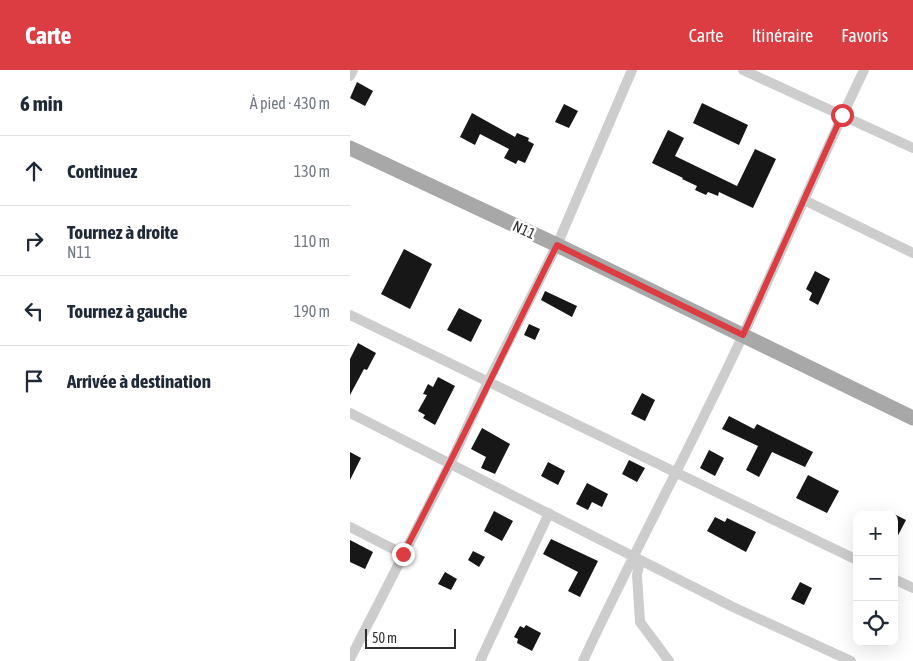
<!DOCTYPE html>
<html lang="fr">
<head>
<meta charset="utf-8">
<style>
  :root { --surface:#fff; --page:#f2f2f3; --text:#1f2937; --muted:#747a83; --line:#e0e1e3; --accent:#dc3d43 }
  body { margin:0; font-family:"Asap Condensed",sans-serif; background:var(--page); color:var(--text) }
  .controls { position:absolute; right:15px; bottom:15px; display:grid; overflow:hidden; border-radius:10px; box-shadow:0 5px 20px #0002 }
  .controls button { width:45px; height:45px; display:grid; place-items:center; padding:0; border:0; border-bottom:1px solid var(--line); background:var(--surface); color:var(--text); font:25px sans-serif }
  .scale { position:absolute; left:15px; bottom:12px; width:91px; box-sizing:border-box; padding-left:5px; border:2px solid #303030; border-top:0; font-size:14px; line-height:18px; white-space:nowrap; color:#303030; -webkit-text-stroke:4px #fff; paint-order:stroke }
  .stop { position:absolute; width:15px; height:15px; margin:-11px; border:4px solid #dc3d43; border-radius:50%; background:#fff }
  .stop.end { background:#dc3d43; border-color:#fff; box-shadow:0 1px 5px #0008 }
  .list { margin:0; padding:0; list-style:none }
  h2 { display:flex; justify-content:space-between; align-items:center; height:65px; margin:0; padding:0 20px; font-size:21px }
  h2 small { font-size:16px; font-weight:400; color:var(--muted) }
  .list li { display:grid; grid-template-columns:32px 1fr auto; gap:15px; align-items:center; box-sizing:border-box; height:70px; padding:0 20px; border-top:1px solid var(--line) }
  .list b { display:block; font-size:19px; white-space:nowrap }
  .list p { margin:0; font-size:16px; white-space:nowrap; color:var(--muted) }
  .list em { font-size:16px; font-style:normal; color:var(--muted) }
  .icon { flex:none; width:28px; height:28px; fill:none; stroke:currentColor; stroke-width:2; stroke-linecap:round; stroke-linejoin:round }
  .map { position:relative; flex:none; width:563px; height:591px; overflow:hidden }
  header { display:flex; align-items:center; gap:30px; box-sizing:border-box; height:70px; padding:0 25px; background:var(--accent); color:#fff }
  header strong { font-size:24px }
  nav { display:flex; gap:28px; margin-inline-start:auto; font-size:18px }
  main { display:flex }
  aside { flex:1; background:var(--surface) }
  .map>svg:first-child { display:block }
  .building { fill:#171717 }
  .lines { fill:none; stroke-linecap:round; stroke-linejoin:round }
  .minor { stroke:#cdcdcd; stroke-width:10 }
  .primary { stroke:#a8a8a8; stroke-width:15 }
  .route { stroke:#dc3d43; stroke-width:6 }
  .labels { text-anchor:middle; stroke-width:5; stroke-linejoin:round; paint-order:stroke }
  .street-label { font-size:15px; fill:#303030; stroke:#fff }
</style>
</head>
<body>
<header>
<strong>Carte</strong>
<nav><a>Carte</a><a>Itinéraire</a><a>Favoris</a></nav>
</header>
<main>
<aside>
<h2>6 min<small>À pied · 430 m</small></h2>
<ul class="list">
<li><svg class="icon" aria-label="ahead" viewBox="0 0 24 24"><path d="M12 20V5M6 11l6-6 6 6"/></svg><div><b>Continuez</b></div><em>130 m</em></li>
<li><svg class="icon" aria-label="right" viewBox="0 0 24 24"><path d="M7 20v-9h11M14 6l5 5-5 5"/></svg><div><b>Tournez à droite</b><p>N11</p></div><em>110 m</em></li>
<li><svg class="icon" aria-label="left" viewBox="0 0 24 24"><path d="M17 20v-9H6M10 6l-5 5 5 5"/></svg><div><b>Tournez à gauche</b></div><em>190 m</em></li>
<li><svg class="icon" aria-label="arrive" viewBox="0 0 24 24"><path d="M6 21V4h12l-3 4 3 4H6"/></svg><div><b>Arrivée à destination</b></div></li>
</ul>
</aside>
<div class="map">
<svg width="563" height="591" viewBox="0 0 563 591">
  <rect width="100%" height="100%" fill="#fff"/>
  <path class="building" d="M7,12L23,21L15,36L0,28Z
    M352,33L398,55L389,75L343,53Z
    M214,34L228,41L219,58L205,52Z
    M122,43L165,67L167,63L179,68L178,71L184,74L175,93L168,90L166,94L154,88L159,79L130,64L125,75L110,67Z
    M318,60L334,68L325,86L387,116L405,79L426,89L403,138L369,122L368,126L358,122L356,125L345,120L347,116L332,109L333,108L302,93Z
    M54,179L82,194L60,239L31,224Z
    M465,201L480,209L468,235L459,230L462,223L456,219Z
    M195,221L227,236L222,247L191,230Z
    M109,238L132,250L121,272L97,260Z
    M179,254L190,259L185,270L174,265Z
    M8,273L26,283L17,300L14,299L0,325V289Z
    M88,307L105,316L85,355L73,348L75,345L68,341L77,325L73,324L78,314L83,317Z
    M292,323L305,330L295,351L281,344Z
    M379,346L404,359L407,354L463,382L455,397L422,382L409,407L396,400L408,376L372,359Z
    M132,358L160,374L145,404L131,398L136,387L121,379Z
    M359,380L374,388L365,406L350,398Z
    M0,382L11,388L0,410Z
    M279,390L295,398L287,412L272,404Z
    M198,392L215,401L208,415L191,406Z
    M458,405L489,421L477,443L446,428Z
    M237,413L258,424L252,437L242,432L238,440L226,434Z
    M144,441L163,451L152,471L134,461Z
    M544,444L556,450L544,473Z
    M365,447L375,452L377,448L406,462L396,482L357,461Z
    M201,469L248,491L230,527L218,521L228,502L193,484Z
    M0,470L23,482L15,499L0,492Z
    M123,481L135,487L129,497L118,490Z
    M95,502L107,509L101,520L88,514Z
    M450,512L462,518L454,535L441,529Z
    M176,555L191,563L182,581L167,573L168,569L164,567L170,556L174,558Z"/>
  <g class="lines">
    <path class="minor" d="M393,0L563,78
      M0,6L3,0
      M454,130L563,183
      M0,245L507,490
      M0,343L383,537L501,591
      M0,457L53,484
      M290,491L287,505L290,552L319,591
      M544,509L563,518
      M0,589L101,392L138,312L207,175L282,0
      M130,591L199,443
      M233,591C284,481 342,375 393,265C434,177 472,87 514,0"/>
    <path class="primary" d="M0,78L207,175L563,348"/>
  </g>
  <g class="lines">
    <path class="route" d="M53,484C107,382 155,278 207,175L393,265L492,45"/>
  </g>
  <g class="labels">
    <g class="street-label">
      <text transform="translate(174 160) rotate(25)" y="5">N11</text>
    </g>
  </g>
</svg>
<div class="controls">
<button>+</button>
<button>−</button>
<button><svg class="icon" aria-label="locate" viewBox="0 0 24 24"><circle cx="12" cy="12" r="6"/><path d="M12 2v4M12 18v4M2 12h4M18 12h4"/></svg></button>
</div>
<div class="scale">50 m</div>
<div class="stop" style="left:492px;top:45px"></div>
<div class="stop end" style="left:53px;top:484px"></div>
</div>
</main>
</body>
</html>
